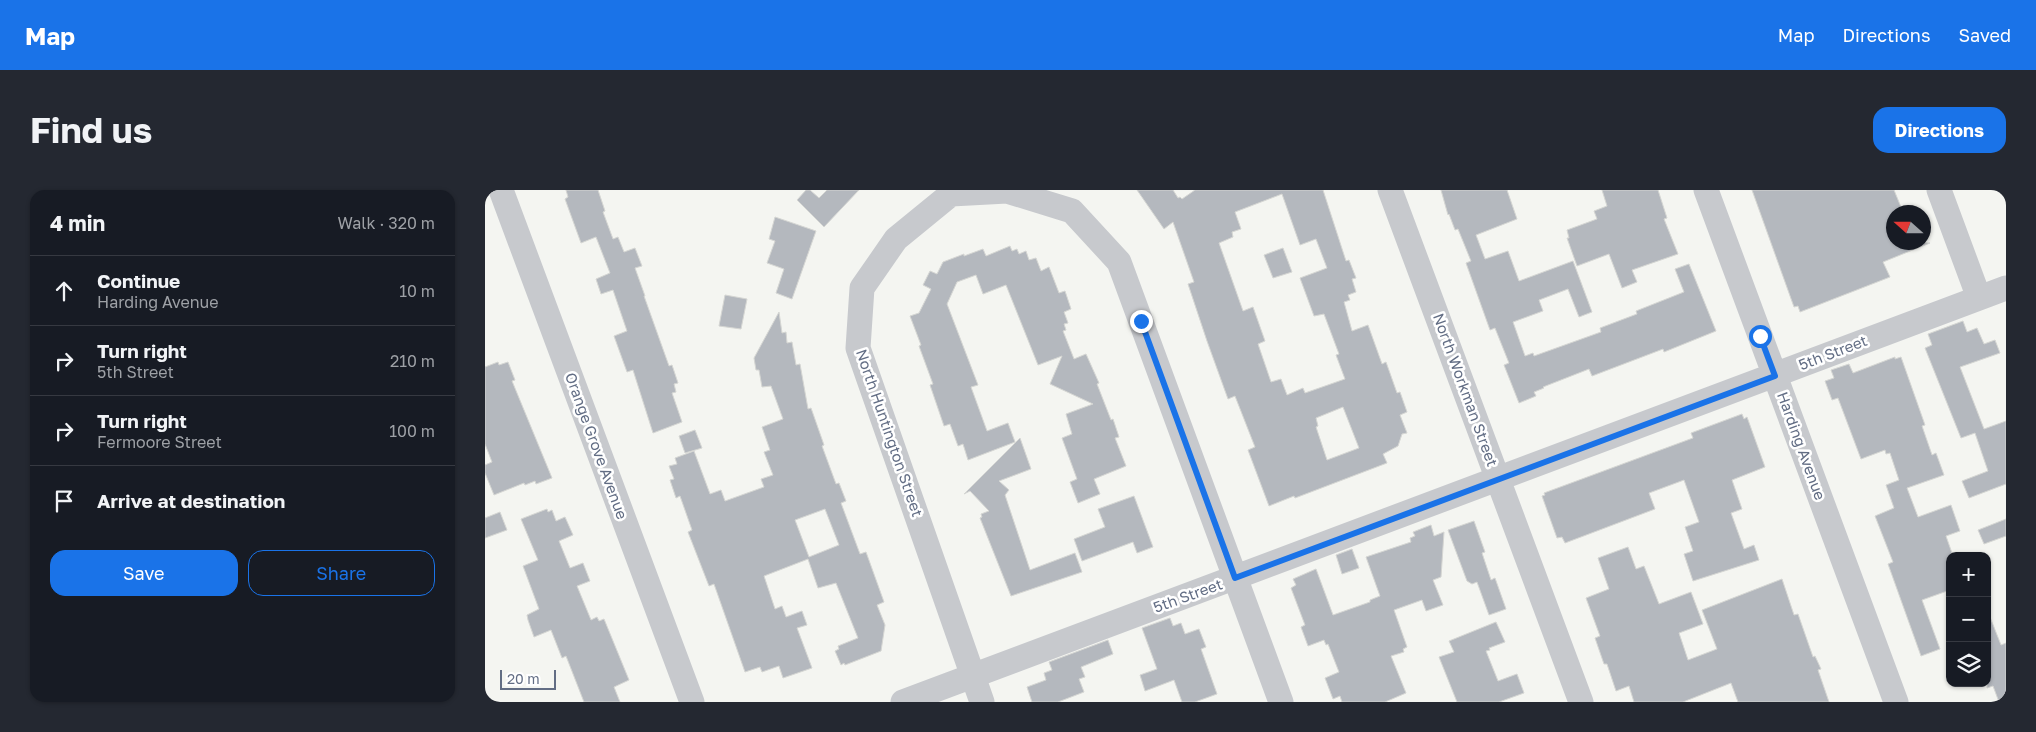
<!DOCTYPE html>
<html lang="en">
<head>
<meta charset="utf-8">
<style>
  :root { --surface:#171b24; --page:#242831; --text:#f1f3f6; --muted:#9ea1a6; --line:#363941; --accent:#1a73e8 }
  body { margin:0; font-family:"Golos Text",sans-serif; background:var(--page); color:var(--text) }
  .controls { position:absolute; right:15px; bottom:15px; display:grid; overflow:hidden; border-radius:10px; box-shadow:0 1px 4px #0004 }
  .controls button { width:45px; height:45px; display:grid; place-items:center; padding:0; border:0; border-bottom:1px solid var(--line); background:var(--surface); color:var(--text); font:25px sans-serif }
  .compass { position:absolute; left:1401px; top:15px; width:45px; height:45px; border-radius:50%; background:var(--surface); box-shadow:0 1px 4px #0004; rotate:291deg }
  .scale { position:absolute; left:15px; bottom:12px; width:56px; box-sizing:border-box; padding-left:5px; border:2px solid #626d84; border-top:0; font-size:14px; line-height:18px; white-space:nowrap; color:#626d84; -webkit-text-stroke:4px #fff; paint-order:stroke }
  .stop { position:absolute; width:15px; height:15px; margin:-11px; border:4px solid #1a73e8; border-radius:50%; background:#fff }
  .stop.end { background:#1a73e8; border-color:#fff; box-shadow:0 1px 5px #0008 }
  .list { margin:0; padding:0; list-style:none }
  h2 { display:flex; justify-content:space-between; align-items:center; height:65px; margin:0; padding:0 20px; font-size:21px }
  h2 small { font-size:16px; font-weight:400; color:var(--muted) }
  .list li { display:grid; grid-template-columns:32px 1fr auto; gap:15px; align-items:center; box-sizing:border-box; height:70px; padding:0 20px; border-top:1px solid var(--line) }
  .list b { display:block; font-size:19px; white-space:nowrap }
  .list p { margin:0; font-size:16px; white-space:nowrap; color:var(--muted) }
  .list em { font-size:16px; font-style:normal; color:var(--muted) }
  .actions { display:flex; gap:10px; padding:15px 20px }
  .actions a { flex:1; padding:11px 0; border:1px solid var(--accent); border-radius:15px; text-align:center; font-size:18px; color:var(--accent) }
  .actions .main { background:var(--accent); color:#fff }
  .icon { flex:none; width:28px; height:28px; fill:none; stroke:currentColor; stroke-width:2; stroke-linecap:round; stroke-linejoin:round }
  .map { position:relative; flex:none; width:1521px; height:512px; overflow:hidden; border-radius:15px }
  header { display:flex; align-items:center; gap:30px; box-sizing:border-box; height:70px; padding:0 25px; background:var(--accent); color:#fff }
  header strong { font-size:24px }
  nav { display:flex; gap:28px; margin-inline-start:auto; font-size:18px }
  .intro { display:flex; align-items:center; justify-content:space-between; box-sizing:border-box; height:120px; padding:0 30px }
  h1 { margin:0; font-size:35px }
  .button { padding:12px 22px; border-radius:15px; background:var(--accent); color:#fff; font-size:18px; font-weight:700 }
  main { display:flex; gap:30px; padding:0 30px }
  aside { flex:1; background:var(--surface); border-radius:15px; box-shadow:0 1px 4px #0004 }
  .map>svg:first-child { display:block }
  .building { fill:#b4b8be; stroke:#d5d6d3; fill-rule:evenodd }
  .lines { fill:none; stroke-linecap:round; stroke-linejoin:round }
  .minor { stroke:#c7c9cd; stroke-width:25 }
  .route { stroke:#1a73e8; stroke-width:6 }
  .labels { text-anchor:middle; stroke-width:5; stroke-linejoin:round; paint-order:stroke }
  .street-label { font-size:15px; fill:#626d84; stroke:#fff }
</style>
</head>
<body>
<header>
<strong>Map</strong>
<nav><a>Map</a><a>Directions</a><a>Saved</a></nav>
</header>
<div class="intro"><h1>Find us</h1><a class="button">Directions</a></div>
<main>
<aside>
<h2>4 min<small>Walk · 320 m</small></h2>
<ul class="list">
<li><svg class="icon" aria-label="ahead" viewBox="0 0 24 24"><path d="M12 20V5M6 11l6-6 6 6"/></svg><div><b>Continue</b><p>Harding Avenue</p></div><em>10 m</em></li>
<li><svg class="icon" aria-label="right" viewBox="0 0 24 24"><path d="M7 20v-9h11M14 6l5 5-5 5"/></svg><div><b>Turn right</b><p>5th Street</p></div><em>210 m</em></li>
<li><svg class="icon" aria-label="right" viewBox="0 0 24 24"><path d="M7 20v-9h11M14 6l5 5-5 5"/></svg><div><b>Turn right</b><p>Fermoore Street</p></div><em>100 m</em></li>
<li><svg class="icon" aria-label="arrive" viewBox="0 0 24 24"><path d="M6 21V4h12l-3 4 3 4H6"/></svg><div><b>Arrive at destination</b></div></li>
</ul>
<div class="actions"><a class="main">Save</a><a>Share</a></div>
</aside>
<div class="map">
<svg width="1521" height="512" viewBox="0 0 1521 512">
  <rect width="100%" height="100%" fill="#f4f5f1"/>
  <path class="building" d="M81,0H113L120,21L118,22L128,49L133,47L139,62L150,58L157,76L150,78L160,106H159L184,176L187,175L193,193L189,194L191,202L187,203L197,232L168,243L148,180L142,182L129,146L142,141L128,100L116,104L111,89L125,83L111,47L96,53L80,9L83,7Z
    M321,0H325L334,8L342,0H374L339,37L312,10Z
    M652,0H688L693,8L695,7L697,9L710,0H838L861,71L864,70L871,88L867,89L871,102L863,105L865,110L859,112L867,141L883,135L897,174L901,172L912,203L915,202L922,222L915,225L922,243L917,244L913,256L898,264L902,273L810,308L809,306L784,316L763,260L770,257L750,206L743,209L722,151L703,94L709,92L688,32L679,39ZM797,4L815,55L831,49L842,78L815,88L829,126L839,124L854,164L851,165L860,189L820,203L818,198L802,205L796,189L786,192L773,154L780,151L768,117L758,121L734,53L748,47L747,42L756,39L750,22ZM858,217L874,258L842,270L831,237L833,236L831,228Z
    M956,0H1022L1032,29L991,45L1000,69L1023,61L1034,91L1088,71L1107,122L1094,127L1083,99L1054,110L1058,121L1028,132L1040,166L1048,163L1049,166L1116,142L1115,138L1152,124L1151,121L1199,102L1190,79L1204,74L1231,141L1179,162L1178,159L1107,186L1104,179L1058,197L1059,198L1049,202L1051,206L1034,213L1019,175L1024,173L1010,138L1005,140L981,73L986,71L973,39L970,40L964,24L963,25Z
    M1117,0H1173L1182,28L1179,29L1193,64L1147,80L1152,92L1137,98L1124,64L1092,76L1082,48H1084L1082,40L1112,29L1109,21L1122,16Z
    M1267,0H1409L1418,22H1408V52L1445,53L1398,72L1405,87L1315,122L1313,116L1309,117Z
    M290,27L331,41L307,109L291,103L299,79L282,73L290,51L284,49Z
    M525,56L527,61L532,59L534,64L541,61L544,70L551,68L556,81L564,77L574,103L580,101L586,119L579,122L583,133L579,134L581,140L578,141L589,169L601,164L614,193L612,194L626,230L628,229L634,247L630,248L641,276L609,289L615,304L593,313L585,292L592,289L577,248L587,244L581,224L608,214L565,194L577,166L553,175L521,95L498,104L491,85L472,92L462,114L493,195L486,197L502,241L523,233L530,252L483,270L478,254L473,256L465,234L459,236L445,195L448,194L434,156L436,155L425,126L434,123L446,99L438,95L445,81L452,84L458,72L479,64V66L498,59L501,66Z
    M798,58L807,82L788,88L779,65Z
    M240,105L262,109L256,139L234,136Z
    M294,122L297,143L301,142L302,153L307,152L311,175L315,174L323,219L326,218L339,255L337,256L351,294L354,293L361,311L356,313L375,364L381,362L399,412L392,415L400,435L396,461L360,475L359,473L356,475L350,461L354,459L353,456L373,448L351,393L333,398L323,369L279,386L290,419L297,416L301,427L317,421L322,435L312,438L327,478L298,488L294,476L277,482L275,477L260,482L229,394L224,396L203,342L207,340L195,306L191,308L185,290L189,289L184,276L192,274L190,268L209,261L225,304L236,300L240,311L279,297L276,289L288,285L279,262L285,260L277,237L298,229L286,196L277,197L274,180H271L269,168ZM340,319L354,355L324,367L310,330Z
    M1478,131L1482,142L1492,138L1499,154L1510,150L1515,163L1475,177L1499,239L1521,231V294L1484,308L1477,291L1503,281L1490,243L1476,248L1440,158L1447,155L1443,144Z
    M1410,167V169L1416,167L1440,235L1437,236L1447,265L1451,263L1459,285L1422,298L1433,327L1466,315L1475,341L1461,346L1468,366H1465V400L1437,410L1455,459L1436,466L1403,374L1408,372L1390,326L1409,318L1401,295L1414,290L1405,263L1401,264L1400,260L1376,269L1353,208L1347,210L1340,191L1349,188L1346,180L1364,174L1368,183Z
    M13,172L14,175L23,172L30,190L27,191L67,288L51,294L50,291L40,295L39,293L9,305L0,283V275L7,272L0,254V177Z
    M1257,224L1259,229L1262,227L1280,277L1247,290L1257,319L1246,323L1259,359L1269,355L1274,370L1208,391L1199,364L1208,361L1200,337L1214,332L1199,290L1164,303L1170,319L1080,353L1077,347L1072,348L1057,306L1060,305L1059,303L1208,248L1206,243Z
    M210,240L217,258L200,263L194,246Z
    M535,248L546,279L514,291L524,300L520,305L545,380L590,363L597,382L526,406L495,328L497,327L496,324L504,321L485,301L479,304Z
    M649,306L668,357L652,363L648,352L597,371L589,349L620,337L613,319Z
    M62,319L63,322L67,320L71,331L80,327L88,345L74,351L85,378L98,373L105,391L92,396L106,430L112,427L114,431L119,429L144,490L129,497L135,512H99L81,466L77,468L66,440L49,447L43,430L42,425L54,419L38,376L53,370L36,329Z
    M15,322L22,340L0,348V328Z
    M1521,329V346L1499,354L1493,340Z
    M989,331L1000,362L997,363L1006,390L1010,388L1021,419L1004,425L992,392L987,394L982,391L963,340Z
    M946,335L949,346L959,342L956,387L948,390L958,415L941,421L937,410L909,420L922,457L918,459L919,462L906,466L921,503L900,512H857L855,506L848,509L840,488L854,482L843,454L841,455L839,450L823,456L816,437L820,435L806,398L811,395L808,389L831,379L848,425L885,412V410L895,406L881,367L926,352L925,348L930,346L928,342Z
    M1143,357L1151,379L1159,376L1174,414L1206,402L1218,434L1194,443L1203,470L1232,459L1217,420L1297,389L1309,425L1313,424L1328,467L1330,466L1336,479L1333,480L1344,512H1253L1246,493L1198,512H1149L1144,496L1131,501L1122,474H1119L1110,448L1115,446L1101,408L1124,399L1113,368Z
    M867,359L874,378L857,384L851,365Z
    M1503,422L1516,455L1521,453V512H1514L1508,496L1502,498Z
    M685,428L688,436L696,433L700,444L714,439L721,457L716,459L732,504L710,512H697L689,490L660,501L655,485L672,479L657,438Z
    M1011,432L1020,452L1004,458L1005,460L1001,461L1013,491L1032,484L1039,503L1014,512H972L954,467L969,462L964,451Z
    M623,450L628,464L596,477L600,487L594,489L599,502L573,512H547L542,497L561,490L559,483L567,480L564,472Z"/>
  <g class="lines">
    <path class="minor" d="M16,0L207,512
      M464,0L466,4L411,49L377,98L373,158L497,512
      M905,0L1096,512
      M1221,0L1411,512
      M1454,0L1494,108
      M466,4L522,1L587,21L634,72L796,512
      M418,512L1521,98"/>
  </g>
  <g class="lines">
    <path class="route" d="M656,131L750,388L1290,186L1275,146"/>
  </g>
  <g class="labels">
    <g class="street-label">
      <text transform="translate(1348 163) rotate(-21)" y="5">5th Street</text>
      <text transform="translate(980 200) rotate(70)" y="5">North Workman Street</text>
      <text transform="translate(404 243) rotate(71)" y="5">North Huntington Street</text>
      <text transform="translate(111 256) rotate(70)" y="5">Orange Grove Avenue</text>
      <text transform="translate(1316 256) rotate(70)" y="5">Harding Avenue</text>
      <text transform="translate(703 406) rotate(-20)" y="5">5th Street</text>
    </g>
  </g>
</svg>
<div class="controls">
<button>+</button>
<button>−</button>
<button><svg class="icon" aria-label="layers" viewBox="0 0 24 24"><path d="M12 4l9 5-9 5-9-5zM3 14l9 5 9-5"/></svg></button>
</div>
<svg class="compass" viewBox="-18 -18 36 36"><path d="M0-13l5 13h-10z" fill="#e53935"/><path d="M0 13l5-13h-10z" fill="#9ea1a6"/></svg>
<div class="scale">20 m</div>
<div class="stop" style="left:1275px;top:146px"></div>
<div class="stop end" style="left:656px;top:131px"></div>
</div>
</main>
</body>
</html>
